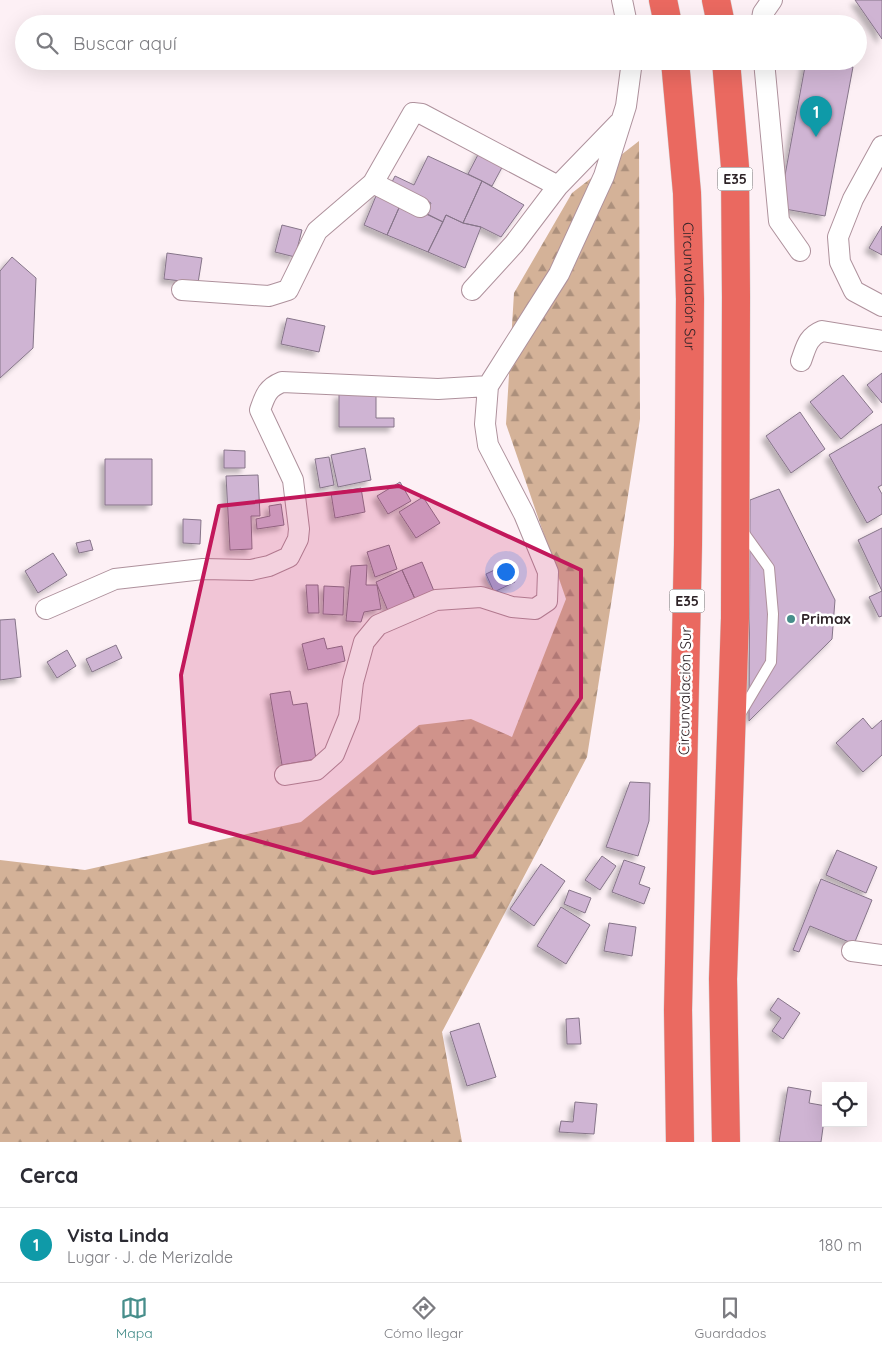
<!DOCTYPE html>
<html lang="es">
<head>
<meta charset="utf-8">
<style>
  :root { --surface:#fff; --page:#f7f7f7; --text:#2b2b33; --muted:#7c7c81; --line:#e1e1e2; --accent:#478e8b }
  body { margin:0; font-family:Quicksand,sans-serif; background:var(--page); color:var(--text) }
  .controls { position:absolute; right:15px; bottom:15px; display:grid; overflow:hidden; border-radius:0px; box-shadow:0 5px 20px #0002 }
  .controls button { width:45px; height:45px; display:grid; place-items:center; padding:0; border:0; border-bottom:1px solid var(--line); background:var(--surface); color:var(--text); font:25px sans-serif }
  .you { position:absolute; left:505px; top:571px; width:18px; height:18px; margin:-12px; border:4px solid #fff; border-radius:50%; background:#1a73e8; box-shadow:0 0 0 8px #1a73e833 }
  .badge { display:grid; place-items:center; width:32px; height:32px; border-radius:50%; background:var(--accent); color:#fff; font-size:16px; font-weight:700 }
  .pin { position:absolute; translate:-50% -41px; filter:drop-shadow(0 1px 2px #0008) }
  .pin::after { content:''; position:absolute; top:26px; width:18px; height:15px; background:inherit; clip-path:polygon(0 0,100% 0,50% 100%) }
  .list { margin:0; padding:0; list-style:none }
  h2 { display:flex; justify-content:space-between; align-items:center; height:65px; margin:0; padding:0 20px; font-size:21px }
  h2 small { font-size:16px; font-weight:400; color:var(--muted) }
  .list li { display:grid; grid-template-columns:32px 1fr auto; gap:15px; align-items:center; box-sizing:border-box; height:75px; padding:0 20px; border-top:1px solid var(--line) }
  .list b { display:block; font-size:19px; white-space:nowrap }
  .list p { margin:0; font-size:16px; white-space:nowrap; color:var(--muted) }
  .list em { font-size:16px; font-style:normal; color:var(--muted) }
  .icon { flex:none; width:28px; height:28px; fill:none; stroke:currentColor; stroke-width:2; stroke-linecap:round; stroke-linejoin:round }
  .map { position:relative; flex:none; width:882px; height:1142px; overflow:hidden }
  .search { position:absolute; background:var(--surface); box-shadow:0 5px 20px #0002; left:15px; right:15px; top:15px; height:55px; display:flex; align-items:center; gap:12px; box-sizing:border-box; padding:0 18px; border-radius:28px; color:var(--muted); font-size:19px }
  .sheet { height:140px; background:var(--surface) }
  nav { display:flex; justify-content:space-around; align-items:center; box-sizing:border-box; height:70px; border-top:1px solid var(--line); background:var(--surface); font-size:14px; color:var(--muted) }
  nav a { display:grid; justify-items:center; gap:2px }
  nav .on { color:var(--accent) }
  .map>svg:first-child { display:block }
  .forest { fill:url(#forest-firs) }
  .building { fill:#cfb4d3; stroke:#867589; filter:url(#shadow) }
  .lines { fill:none; stroke-linecap:round; stroke-linejoin:round }
  .lane-casing { stroke:#ae919c; stroke-width:12 }
  .street-casing { stroke:#ae919c; stroke-width:22 }
  .highway-casing { stroke:#d5d3d4; stroke-width:29 }
  .lane { stroke:#fff; stroke-width:10 }
  .street { stroke:#fff; stroke-width:20 }
  .highway { stroke:#ea6960; stroke-width:28 }
  .marked { fill:#c2185b; fill-opacity:0.2; stroke:#c2185b; stroke-width:4; stroke-linejoin:round }
  .poi-dot { fill:#478e8b; stroke:#fff; stroke-width:2 }
  .labels { text-anchor:middle; stroke-width:5; stroke-linejoin:round; paint-order:stroke }
  .shield { fill:#fff; stroke:#6d6568; stroke-width:1 }
  .shield-label { font-size:14px; font-weight:bold; fill:#2e2327 }
  .street-label { font-size:15px; fill:#2e2327; stroke:#fff }
  .poi-label { font-size:15px; font-weight:bold; fill:#2e2327; stroke:#fff; text-anchor:start }
</style>
</head>
<body>
<div class="map">
<svg width="882" height="1142" viewBox="0 0 882 1142">
  <defs>
    <pattern id="forest-firs" width="22" height="20" patternUnits="userSpaceOnUse" patternTransform="scale(1.25)"><rect width="22" height="20" fill="#d4b298"/><path d="M5 1l3.5 6h-7zM16 11l3.5 6h-7z" fill="#ac907c"/></pattern>
    <filter id="shadow"><feDropShadow dx="-4.5" dy="4.5" stdDeviation="2.5" flood-color="#0004"/></filter>
  </defs>
  <rect width="100%" height="100%" fill="#fdf0f5"/>
  <path class="forest" d="M639,141L640,419L587,757L442,1032L462,1142H0V860L85,870L301,822L419,725L471,719L512,737L566,599L506,424L514,293L572,193Z"/>
  <path class="building" d="M855,0H882V39Z
    M806,61H823L853,67L825,216L779,208Z
    M482,147L506,160L492,186L468,174Z
    M428,156L482,181L463,223L446,215L443,222L426,214L431,203L391,184L395,176L414,185Z
    M482,181L524,205L501,237L481,227L463,223Z
    M378,191L402,201L387,235L364,225Z
    M402,201L443,222L428,252L387,235Z
    M446,215L463,223L481,227L465,268L428,252Z
    M282,225L302,230L295,257L275,252Z
    M882,226V255L869,248Z
    M167,253L202,258L198,283L164,279Z
    M12,257L36,278L33,348L0,378V271Z
    M287,318L325,326L319,352L281,344Z
    M882,373V403L867,385Z
    M843,375L873,412L841,439L810,402Z
    M339,394H376V418H394V427H339Z
    M800,412L825,449L791,473L766,436Z
    M882,424V485L878,487L882,494V514L867,523L829,455Z
    M365,448L371,480L338,487L331,455Z
    M224,450L245,451V468H224Z
    M329,457L334,485L320,488L315,459Z
    M105,459H152V505H105Z
    M258,475L260,516H251L252,549L230,550L226,476Z
    M400,482L411,501L388,514L377,496Z
    M361,488L365,512L335,518L331,493Z
    M779,489L835,600L832,639L749,721L750,500Z
    M423,497L440,523L416,538L399,512Z
    M281,504L284,525L257,529L256,519L270,516L269,506Z
    M183,519L201,520L200,544L183,543Z
    M882,528V591L858,540Z
    M90,540L93,550L79,553L76,543Z
    M389,545L397,569L375,577L367,552Z
    M53,553L67,575L38,593L25,571Z
    M422,562L434,591L415,599L402,570Z
    M507,564L515,582L494,592L486,574Z
    M367,565L366,585H377L381,609L364,612L361,622L346,621L351,566Z
    M402,570L415,599L388,611L376,582Z
    M306,585H318L319,613H308Z
    M324,586L344,587L343,615L323,614Z
    M882,591V616L879,617L869,597Z
    M15,619L21,677L0,680V620Z
    M324,638L327,649L342,646L345,661L308,670L302,644Z
    M116,645L122,658L92,672L86,659Z
    M67,650L76,666L57,678L47,662Z
    M290,691L293,705L307,703L316,759L282,765L270,694Z
    M863,718L872,729L882,720V755L863,772L836,743Z
    M630,782L650,783L649,821L638,856L606,847Z
    M837,850L877,867L866,893L826,875Z
    M602,856L616,866L600,890L585,880Z
    M624,860L645,867L639,884L650,888L644,904L612,892Z
    M541,864L565,881L534,926L510,909Z
    M821,879L872,900L854,944L810,926L799,952L793,950Z
    M569,890L591,898L585,913L564,904Z
    M561,907L590,925L566,964L537,946Z
    M609,923L636,927L632,956L604,951Z
    M778,998L800,1013L783,1039L772,1031L781,1018L770,1010Z
    M579,1018L581,1044H567L566,1019Z
    M479,1023L496,1077L467,1086L450,1032Z
    M788,1087L811,1091L809,1103L826,1106L821,1142H779Z
    M575,1102L597,1104L594,1134L559,1132L561,1121L573,1122Z"/>
  <g class="lines">
    <defs>
      <path id="lane" d="M739,716L771,662L773,614L769,568L741,529"/>
      <path id="street" d="M622,0L627,24
        M761,24L763,13L772,0
        M764,61L779,221L800,251
        M882,146L853,199L838,237L840,262L854,291L882,306
        M373,183L420,207
        M182,290L269,296L288,290L317,231L373,183L413,113L422,114L558,186
        M472,290L514,244L558,186L619,123
        M801,361C806,348 807,337 822,331L882,341
        M46,609L115,579L203,569L251,570L269,566L289,557L298,539L299,529L293,480L260,410C265,396 267,388 282,382L438,389L488,386
        M285,775L316,770L334,754L349,717L353,682L364,642L378,625L436,600L481,597L512,607L535,609L547,601L548,572L524,514L488,445L485,424L488,386L559,274L604,176L626,106L632,61
        M852,951L882,955"/>
      <g id="highway">
        <path d="M663,0L668,24"/>
        <path d="M716,0L721,24"/>
        <path id="s1" d="M675,61L687,193L690,299L688,545L678,1010L680,1142"/>
        <path d="M726,1142L723,979L735,618L736,297L735,167L726,61"/>
      </g>
    </defs>
    <use href="#lane" class="lane-casing"/>
    <use href="#street" class="street-casing"/>
    <use href="#highway" class="highway-casing"/>
    <use href="#lane" class="lane"/>
    <use href="#street" class="street"/>
    <use href="#highway" class="highway"/>
  </g>
  <path class="marked" d="M399,486L581,570V698L474,856L373,873L190,822L181,675L219,506Z"/>
  <circle class="poi-dot" cx="791" cy="619" r="5"/>
  <g class="labels">
    <g class="shield">
      <rect x="717.5" y="167.5" width="35" height="23" rx="4"/>
      <rect x="669.5" y="589.5" width="35" height="23" rx="4"/>
    </g>
    <g class="shield-label">
      <text x="735" y="184">E35</text>
      <text x="687" y="606">E35</text>
    </g>
    <g class="street-label">
      <text dy="5" stroke="none"><textPath href="#s1" startOffset="226">Circunvalación Sur</textPath></text>
      <text transform="translate(685 691) rotate(-89)" y="5">Circunvalación Sur</text>
    </g>
    <g class="poi-label">
      <text x="801" y="624">Primax</text>
    </g>
  </g>
</svg>
<div class="controls">
<button><svg class="icon" aria-label="locate" viewBox="0 0 24 24"><circle cx="12" cy="12" r="6"/><path d="M12 2v4M12 18v4M2 12h4M18 12h4"/></svg></button>
</div>
<div class="you"></div>
<div class="pin badge" style="left:816px;top:137px;background:#0f9aa8">1</div>
<div class="search"><svg class="icon" aria-label="search" viewBox="0 0 24 24"><circle cx="10" cy="10" r="6"/><path d="M15 15l6 6"/></svg>Buscar aquí</div>
</div>
<section class="sheet">
<h2>Cerca<small></small></h2>
<ul class="list">
<li><span class="badge" style="background:#0f9aa8">1</span><div><b>Vista Linda</b><p>Lugar · J. de Merizalde</p></div><em>180 m</em></li>
</ul>
</section>
<nav>
<a class="on"><svg class="icon" aria-label="map" viewBox="0 0 24 24"><path d="M3 6l6-2 6 2 6-2v14l-6 2-6-2-6 2zM9 4v14M15 6v14"/></svg>Mapa</a>
<a><svg class="icon" aria-label="directions" viewBox="0 0 24 24"><path d="M12 3l9 9-9 9-9-9zM9 14v-3h6M13 9l2 2-2 2"/></svg>Cómo llegar</a>
<a><svg class="icon" aria-label="saved" viewBox="0 0 24 24"><path d="M7 4h10v16l-5-4-5 4z"/></svg>Guardados</a>
</nav>
</body>
</html>
